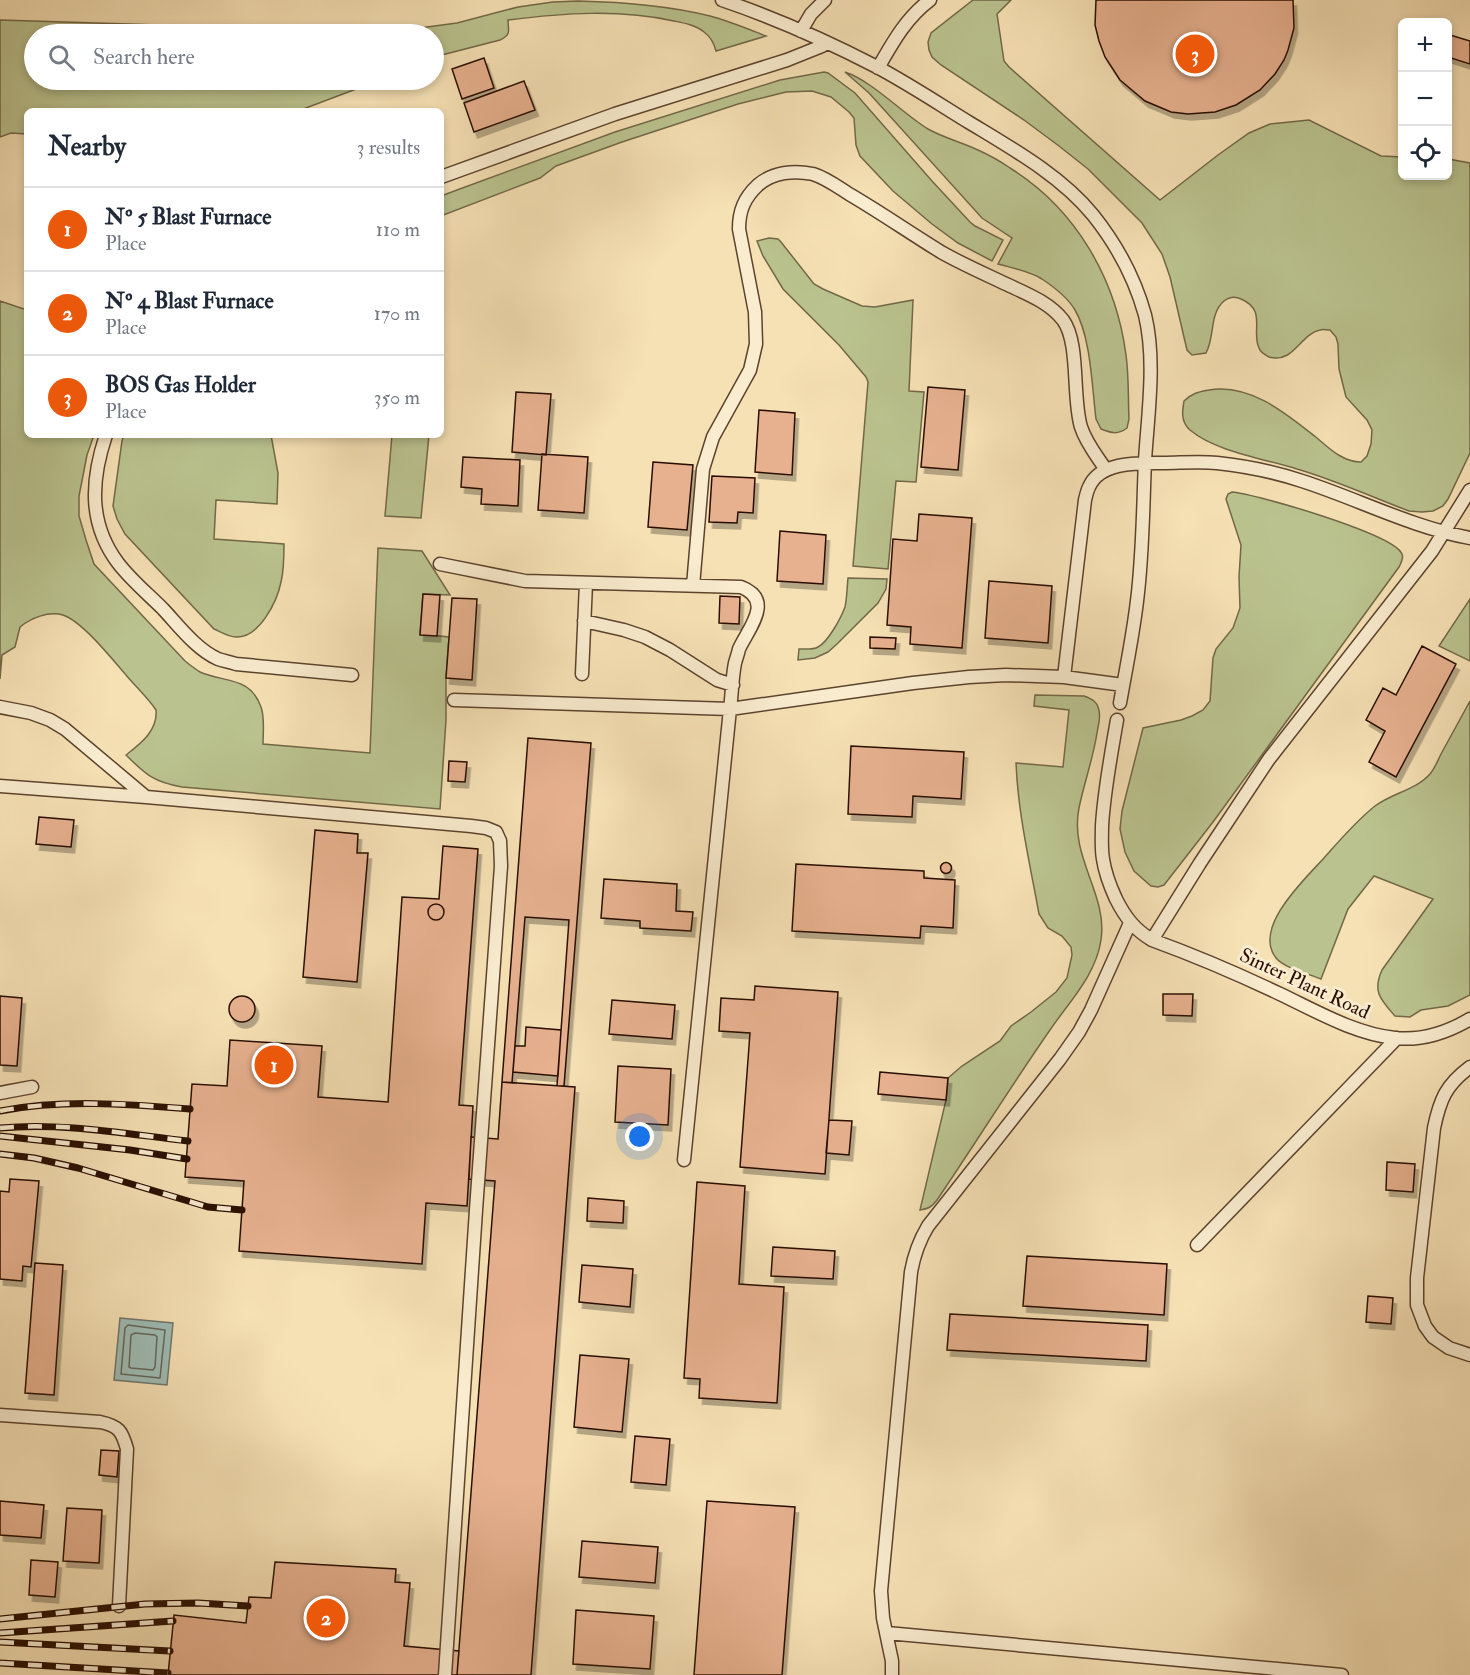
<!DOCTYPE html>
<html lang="en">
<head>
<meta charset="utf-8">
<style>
  :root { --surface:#fff; --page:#f2f2f3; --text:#1f2937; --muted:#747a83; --line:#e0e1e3; --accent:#ea580c }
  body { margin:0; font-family:"IM FELL Double Pica",serif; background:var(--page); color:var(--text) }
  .controls { position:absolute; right:18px; top:18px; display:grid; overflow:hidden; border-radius:9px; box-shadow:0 3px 9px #0003 }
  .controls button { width:54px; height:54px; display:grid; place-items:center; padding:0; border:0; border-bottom:2px solid var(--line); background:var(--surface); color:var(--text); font:30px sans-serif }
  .you { position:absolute; left:640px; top:1137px; width:21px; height:21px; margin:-15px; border:4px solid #fff; border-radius:50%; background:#1a73e8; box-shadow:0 0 0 9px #1a73e833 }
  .badge { display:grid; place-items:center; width:39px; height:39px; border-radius:50%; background:var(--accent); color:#fff; font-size:20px; font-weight:700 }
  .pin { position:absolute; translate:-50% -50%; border:3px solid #fff; box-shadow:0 2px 6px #0006 }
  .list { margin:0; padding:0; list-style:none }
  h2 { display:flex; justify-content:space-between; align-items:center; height:78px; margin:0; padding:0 24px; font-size:26px }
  h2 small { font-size:20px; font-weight:400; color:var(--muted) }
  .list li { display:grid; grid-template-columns:39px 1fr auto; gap:18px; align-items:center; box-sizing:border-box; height:84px; padding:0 24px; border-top:2px solid var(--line) }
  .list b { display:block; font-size:22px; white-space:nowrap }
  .list p { margin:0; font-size:20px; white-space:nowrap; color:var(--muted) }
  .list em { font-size:20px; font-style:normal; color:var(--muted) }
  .icon { flex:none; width:33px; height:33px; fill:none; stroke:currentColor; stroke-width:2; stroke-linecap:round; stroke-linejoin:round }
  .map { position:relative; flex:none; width:1470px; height:1675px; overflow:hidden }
  .search { position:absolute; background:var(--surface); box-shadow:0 3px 9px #0003; left:24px; top:24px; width:420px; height:66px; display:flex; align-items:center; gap:15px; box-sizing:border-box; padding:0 21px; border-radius:33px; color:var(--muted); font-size:22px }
  .panel { position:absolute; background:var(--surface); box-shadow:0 3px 9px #0003; left:24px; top:108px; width:420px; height:330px; border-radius:9px }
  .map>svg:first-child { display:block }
  .green { fill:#bac38f; stroke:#726848; stroke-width:1.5 }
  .water { fill:#9ebcb4; stroke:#6f766c; stroke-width:1.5 }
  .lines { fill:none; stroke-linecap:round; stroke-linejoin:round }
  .shore { stroke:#64655a; stroke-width:1.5 }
  .building { fill:#e7b18f; stroke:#290e00; stroke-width:1.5; filter:url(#shadow) }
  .lane-casing { stroke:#5c432d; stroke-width:15 }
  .lane { stroke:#f9eccf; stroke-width:12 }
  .rail-casing { stroke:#290e00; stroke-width:7 }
  .rail { stroke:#f9eccf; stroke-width:4.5; stroke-dasharray:14; stroke-linecap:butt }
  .labels { text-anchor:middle; stroke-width:6; stroke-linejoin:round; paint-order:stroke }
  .street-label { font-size:20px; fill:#290e00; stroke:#f9eccf }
</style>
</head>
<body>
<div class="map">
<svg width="1470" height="1675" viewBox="0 0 1470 1675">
  <defs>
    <filter id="shadow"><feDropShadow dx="3.5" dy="6" stdDeviation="0" flood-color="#0004"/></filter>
  </defs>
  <rect width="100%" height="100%" fill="#f6e1b5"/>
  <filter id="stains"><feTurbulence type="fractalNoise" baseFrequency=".00333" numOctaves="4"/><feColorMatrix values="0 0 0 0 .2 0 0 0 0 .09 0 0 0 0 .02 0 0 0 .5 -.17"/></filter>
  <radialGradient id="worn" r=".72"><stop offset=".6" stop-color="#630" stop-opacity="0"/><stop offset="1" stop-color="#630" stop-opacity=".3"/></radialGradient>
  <path class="green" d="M973,0H1011L997,14L1004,61L1009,67L1160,200L1218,155L1249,133L1270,124L1309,120L1381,156L1402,157V176H1448V159L1470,163V453L1448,499L1443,506L1433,511L1422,512L1409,511C1372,497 1335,480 1297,469C1266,459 1216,452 1190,430C1181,422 1182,412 1184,401C1192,393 1199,392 1209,390C1250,383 1287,414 1317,438C1330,449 1343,462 1361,462L1367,456L1371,444L1372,430L1367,420L1346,397L1339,369L1338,344L1336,337L1330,330C1326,330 1323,329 1320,330C1300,334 1294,364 1269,357C1265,355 1260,351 1259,348C1251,331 1267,310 1241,299C1235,296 1229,297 1224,301C1209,314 1215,337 1206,353L1192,355L1187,350L1170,277L1162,254L1142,223L1088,169L1059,146L1024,120L941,65L932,57L929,50L928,42L931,33Z
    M578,1C622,2 666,5 710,16C729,21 748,29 766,36L716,51C714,43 711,37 704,32C696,25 684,23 674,21C619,9 563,13 508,20C508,31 512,34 500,40L434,57V34H34V80H380L298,111H27V134L11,133L0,137V20L284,29H412L457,23L518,7L553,2Z
    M824,72L828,73L855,93L932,181L970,222L975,226L1003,240L992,261L958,243L932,224L893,191L860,156L856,145L854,118L849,112L831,97L812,91L786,92L738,104L622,142L556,166L540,178L441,216V196L457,190L615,132L780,80Z
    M845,72C872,81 902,113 928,129C944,138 961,142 978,150C989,155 1000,161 1010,168C1076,209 1116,279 1126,355C1129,376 1128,398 1129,419L1127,428C1118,435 1111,433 1101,429L1096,419C1092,388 1091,337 1075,310C1068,298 1054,287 1042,279C1029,271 1012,268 998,264L1012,238L982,218L869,93Z
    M769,238L778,239L781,242L814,284L823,289L862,306L875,307L913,300L909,391L924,392L916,482L896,481L888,569L853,566L868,382L866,377L839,345L783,289L763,256L757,241Z
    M0,301L27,310V435H94L87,455L79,496V516L86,540L94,564L185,661C190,665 195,669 200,672C225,683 250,676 261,707C265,718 263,732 263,744L370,753L378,548L422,551L450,595L423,594L420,634L449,637L446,678V720L440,809L182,787C154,782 146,775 126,755C140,744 158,731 156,710C148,698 136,687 126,675C112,659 83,622 63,615C48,611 31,618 20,627L15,647L2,655L0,679Z
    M124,435H271L278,473L277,504L216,500L214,539L284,544C284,557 284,570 281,582C277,602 259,638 236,637C228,637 221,632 214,629L125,534L117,519L113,506L122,441Z
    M392,435H429L421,518L385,516Z
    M1232,492C1256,494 1394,534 1402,554C1404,558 1401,563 1399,567L1213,822L1164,885L1158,887L1151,886L1134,871L1125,852L1120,829L1122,811L1143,728L1181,720L1192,716L1203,710L1210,701L1213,658L1216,649L1233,628L1240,608L1239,577L1241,545L1226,499L1228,494Z
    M848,578L887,579L886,589L878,603L837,644L828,652L815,658L798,660L799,649C805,649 813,650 818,647C828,642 841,618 845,607C847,598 847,587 848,578Z
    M1470,599V661L1439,646Z
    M1035,695L1084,696C1092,699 1098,702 1099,711C1101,718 1098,726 1097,733C1093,759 1084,783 1079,808C1069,857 1108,894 1101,940C1096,975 1069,1002 1050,1030C1011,1086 975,1144 937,1200C932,1207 928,1209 920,1210L946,1100L948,1078L962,1066L1000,1041L1011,1026L1031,1012L1056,992L1067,978L1072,955L1071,947L1062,936L1048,928L1039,914C1030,864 1018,814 1016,763L1063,767L1069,710L1034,706Z
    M1470,701V995L1448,1006L1421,1010L1410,1017L1395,1016C1381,1000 1372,992 1382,970L1433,899L1374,876L1348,909L1321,979C1309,974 1284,968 1276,958C1252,928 1305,879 1324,858C1340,840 1356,821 1375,806C1392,793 1416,790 1430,774C1435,768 1438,760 1441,754C1451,736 1460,719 1470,701Z"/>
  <path class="water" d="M120,1318L173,1323L167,1385L114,1380Z"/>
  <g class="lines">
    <path class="shore" d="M128,1325L165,1330L160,1378L121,1374L125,1328Z
      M135,1333L155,1335L157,1337L155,1367L153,1370L131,1368L129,1367L131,1335Z"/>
  </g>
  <path class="building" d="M1096,0H1293L1294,28L1288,50L1284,60L1275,74L1260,90L1236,105L1215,112L1188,114L1171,112L1145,101L1120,80L1105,57L1099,41L1095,25Z
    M1450,35L1470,41V64L1448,57V41Z
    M484,58L494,88L462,99L452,69Z
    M524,81L535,110L474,132L464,103Z
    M928,387L965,390L958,470L921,467Z
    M516,392L551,394L546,455L512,452Z
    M759,410L795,413L792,475L755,472Z
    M542,454L588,457L584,513L538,510Z
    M463,457L520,460L518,506L481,504L482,489L461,487Z
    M653,462L693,465L687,530L648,527Z
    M712,476L755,478L753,513L738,512L737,523L709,522Z
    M919,514L972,518L962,648L910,644L911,627L887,625L893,539L917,541Z
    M780,531L826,535L823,584L777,581Z
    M989,581L1052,586L1048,643L985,638Z
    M423,594L440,595L437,636L420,635Z
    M720,596L740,597L739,624L719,623Z
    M452,598L477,599L472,680L446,678Z
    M870,637L896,638L895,649L870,648Z
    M1422,646L1456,664L1396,777L1369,762L1385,731L1366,720L1383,688L1396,695Z
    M528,738L591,743L564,1086H557L569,920L525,917L512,1083L502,1082Z
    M851,746L964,752L961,799L913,796L912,817L848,814Z
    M449,761L467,762L465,782L448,781Z
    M39,817L74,820L71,847L36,844Z
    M315,830L358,834L357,853H368L357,982L303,977Z
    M443,846L478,849L459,1105L473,1106L467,1206L426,1203L422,1264L239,1251L244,1181L185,1177L192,1084L227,1086L230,1040L322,1046L318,1097L388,1102L402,897L439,899Z
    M940.5 868a5.5 5.5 0 1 1 11 0a5.5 5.5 0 1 1-11 0Z
    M796,864L924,871V878L955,880L953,928L921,926L920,938L792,931Z
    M604,879L677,884L676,911L693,912L691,931L640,928V921L601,918Z
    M428 912a8 8 0 1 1 16 0a8 8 0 1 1-16 0Z
    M755,986L838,992L825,1174L740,1167L750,1033L719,1031L721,998L754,1000Z
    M1163,994H1193L1192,1016L1163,1015Z
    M229 1009a13 13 0 1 1 26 0a13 13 0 1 1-26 0Z
    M0,996L22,998L17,1066L0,1065Z
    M612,1000L675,1005L672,1039L609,1034Z
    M526,1027L561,1030L558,1076L513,1072L515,1046H525Z
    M618,1066L671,1069L668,1125L615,1122Z
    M880,1072L948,1078L946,1100L878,1094Z
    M502,1082L575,1087L531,1675H457L495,1181L469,1179L471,1137L498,1139Z
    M829,1120L852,1121L849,1155L826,1153Z
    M1387,1162L1415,1164L1413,1192L1386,1190Z
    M10,1179L39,1181L31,1267L23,1266L22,1281L0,1279V1191L9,1192Z
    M697,1182L745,1186L739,1284L784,1287L777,1403L699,1398L700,1379L684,1378Z
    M588,1198L624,1201L623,1223L587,1221Z
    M773,1247L835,1251L833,1279L771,1276Z
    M1027,1256L1167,1264L1164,1315L1023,1306Z
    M35,1263L63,1265L54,1395L25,1393Z
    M582,1265L633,1269L630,1307L579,1302Z
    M1368,1296L1393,1298L1391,1324L1366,1322Z
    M950,1314L1148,1325L1146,1361L947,1350Z
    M580,1355L629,1359L622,1432L574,1427Z
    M635,1436L670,1439L666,1485L631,1482Z
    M101,1450L119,1451L117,1477L99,1475Z
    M0,1501L44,1505L41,1538L0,1535Z
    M707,1501L795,1507L782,1675H694Z
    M67,1508L102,1510L99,1563L63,1561Z
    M582,1541L658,1547L655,1583L579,1577Z
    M31,1560L58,1562L55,1597L29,1595Z
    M275,1562L396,1569L395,1582L410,1583L404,1646L459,1651L457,1675H168L174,1615L246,1623L249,1597L271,1598Z
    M576,1610L654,1616L650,1669L573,1664Z"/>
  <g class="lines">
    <defs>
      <path id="lane" d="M722,0C775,18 827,41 877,67C909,84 939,104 970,123C1013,149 1061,176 1093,215C1117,245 1135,279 1145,315C1156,360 1148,414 1145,460C1143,507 1143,554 1137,601C1133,635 1126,669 1120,703
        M801,31L811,14L825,0
        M878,68C893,42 906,18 930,0
        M441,177L615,114L787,60L822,46L826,43
        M106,435C91,480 88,523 118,563C131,580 148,594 163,609C179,626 196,649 218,659C224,661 230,662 236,664L352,675
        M440,564L525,581L741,587C775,600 748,629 739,649C738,654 736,659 735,663C732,678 732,694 730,709L454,700
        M693,586L703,469L713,437L750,370L756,344L755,312L739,229C739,211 744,198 758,185C773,172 794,170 813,174C826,178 838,187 849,194C880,212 910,233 941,252C962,264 985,274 1006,284C1027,294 1049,302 1063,320C1080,343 1072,398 1081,427C1086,443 1097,456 1106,470
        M584,621L624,630L645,637L670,650L717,680L733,685
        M582,674L586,583
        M1064,677L1085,500C1086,496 1087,491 1089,487C1100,461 1139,463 1163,463C1180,463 1199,461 1217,463C1245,466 1275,472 1302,481C1358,499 1411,527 1470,538
        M0,707L31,713L50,720L65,729L146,797
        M1117,720C1111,755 1104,791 1102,826C1102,837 1101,848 1103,859C1105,873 1110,886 1116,899C1125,917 1135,930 1152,940C1196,956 1238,974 1280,994C1316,1011 1355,1034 1395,1038C1422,1041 1448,1032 1470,1019
        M0,786L146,797L471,826L486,828L496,832L500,841L501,866L476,1210L445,1675
        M1152,940L1200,863L1269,759L1432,551L1470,490
        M1470,1067C1446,1085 1440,1099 1434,1128L1417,1278V1305L1425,1326L1433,1337L1449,1348L1470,1355
        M0,1093L32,1087
        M684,1160L730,709L913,683L969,677L1006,675L1064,677L1123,685
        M1197,1245L1397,1038
        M0,1415L100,1422C119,1426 122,1431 127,1449L119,1606
        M887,1633L1342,1675
        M892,1675V1661L883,1618L881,1591L911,1272C914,1255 919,1241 928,1226L1060,1059L1079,1032L1091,1010L1130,923"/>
    </defs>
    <use href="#lane" class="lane-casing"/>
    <use href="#lane" class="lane"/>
    <defs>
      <path id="rail" d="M0,1111C63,1099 127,1104 190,1109
        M0,1128C62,1122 126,1134 188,1141
        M0,1136L130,1150L187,1159
        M0,1154L34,1158L78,1168L208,1207L242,1210
        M0,1619L145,1604L198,1603L248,1606
        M0,1633L173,1621
        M0,1642L170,1651
        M0,1663L168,1673"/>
    </defs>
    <use href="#rail" class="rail-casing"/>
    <use href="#rail" class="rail"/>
  </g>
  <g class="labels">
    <g class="street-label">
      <text transform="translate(1305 983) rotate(25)" y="7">Sinter Plant Road</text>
    </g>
  </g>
  <rect width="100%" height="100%" filter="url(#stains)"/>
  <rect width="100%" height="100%" fill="url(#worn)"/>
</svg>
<div class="controls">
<button>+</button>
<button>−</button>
<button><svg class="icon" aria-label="locate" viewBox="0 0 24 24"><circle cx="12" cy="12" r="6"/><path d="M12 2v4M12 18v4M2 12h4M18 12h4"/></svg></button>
</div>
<div class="you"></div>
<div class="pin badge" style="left:274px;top:1065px">1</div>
<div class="pin badge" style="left:326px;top:1618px">2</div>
<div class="pin badge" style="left:1195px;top:54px">3</div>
<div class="search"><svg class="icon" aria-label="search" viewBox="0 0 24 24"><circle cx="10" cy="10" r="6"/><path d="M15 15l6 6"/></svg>Search here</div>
<section class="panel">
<h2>Nearby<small>3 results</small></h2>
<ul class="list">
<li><span class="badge">1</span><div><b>Nº 5 Blast Furnace</b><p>Place</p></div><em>110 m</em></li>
<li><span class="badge">2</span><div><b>Nº 4 Blast Furnace</b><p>Place</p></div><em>170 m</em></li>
<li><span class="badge">3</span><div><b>BOS Gas Holder</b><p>Place</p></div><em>350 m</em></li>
</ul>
</section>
</div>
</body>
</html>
